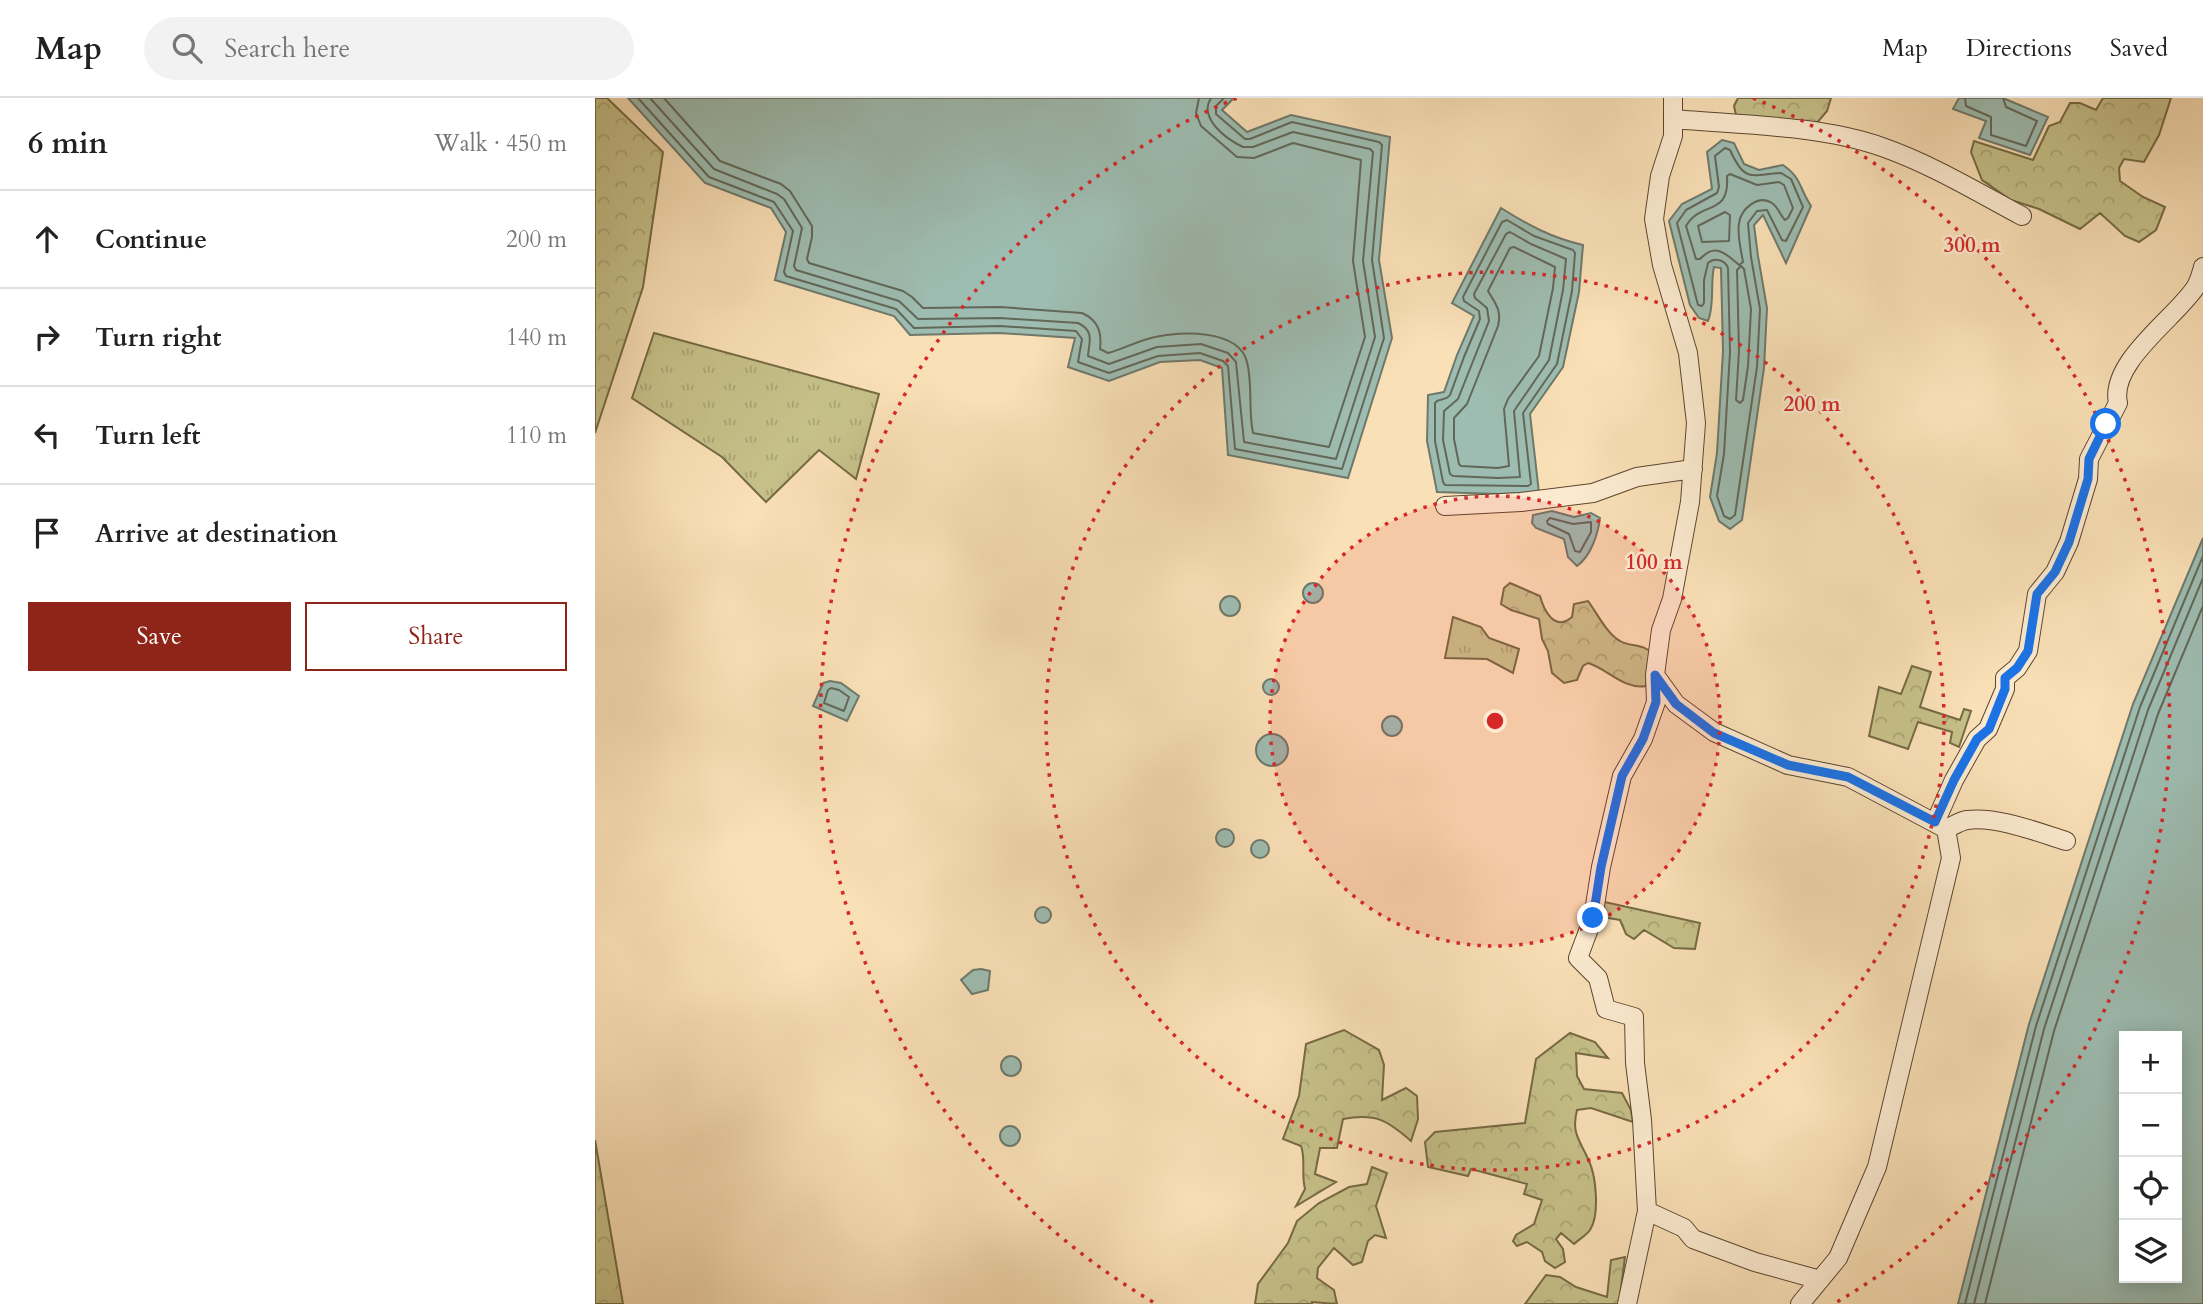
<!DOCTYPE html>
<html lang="en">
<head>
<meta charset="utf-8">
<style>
  :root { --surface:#fff; --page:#f2f2f2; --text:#222; --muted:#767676; --line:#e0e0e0; --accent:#8f2418 }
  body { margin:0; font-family:Cardo,serif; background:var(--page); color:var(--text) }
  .controls { position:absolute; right:21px; bottom:21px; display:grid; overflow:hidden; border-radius:0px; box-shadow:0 4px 18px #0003 }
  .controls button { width:63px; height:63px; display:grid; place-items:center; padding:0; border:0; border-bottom:2px solid var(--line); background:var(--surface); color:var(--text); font:35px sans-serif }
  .stop { position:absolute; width:21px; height:21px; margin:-16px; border:5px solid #1a73e8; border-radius:50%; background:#fff }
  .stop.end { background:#1a73e8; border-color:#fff; box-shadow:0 2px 7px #0008 }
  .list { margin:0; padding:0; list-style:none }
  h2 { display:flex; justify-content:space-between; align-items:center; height:91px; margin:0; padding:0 28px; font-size:30px }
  h2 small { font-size:23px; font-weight:400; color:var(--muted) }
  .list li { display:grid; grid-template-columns:46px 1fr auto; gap:21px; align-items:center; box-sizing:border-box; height:98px; padding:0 28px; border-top:2px solid var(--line) }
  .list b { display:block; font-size:26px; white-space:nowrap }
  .list em { font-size:23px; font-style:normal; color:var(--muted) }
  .actions { display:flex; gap:14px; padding:21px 28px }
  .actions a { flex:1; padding:16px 0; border:2px solid var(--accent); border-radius:0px; text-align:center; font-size:24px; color:var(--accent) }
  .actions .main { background:var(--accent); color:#fff }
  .icon { flex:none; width:38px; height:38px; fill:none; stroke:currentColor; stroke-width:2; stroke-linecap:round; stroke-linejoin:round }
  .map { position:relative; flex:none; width:1608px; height:1206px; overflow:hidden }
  header { display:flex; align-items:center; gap:42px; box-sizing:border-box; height:98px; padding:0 35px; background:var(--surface); border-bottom:2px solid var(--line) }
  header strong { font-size:33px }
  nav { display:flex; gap:38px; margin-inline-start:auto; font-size:24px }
  .search { width:490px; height:63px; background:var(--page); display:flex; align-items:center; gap:18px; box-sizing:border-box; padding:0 24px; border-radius:38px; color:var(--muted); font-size:26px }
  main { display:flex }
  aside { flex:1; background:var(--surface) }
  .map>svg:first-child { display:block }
  .grass { fill:url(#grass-tufts); stroke:#766a44; stroke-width:2 }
  .forest { fill:url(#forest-crowns); stroke:#766a44; stroke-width:2 }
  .water { fill:#9ebdb2; stroke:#6e796b; stroke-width:2; fill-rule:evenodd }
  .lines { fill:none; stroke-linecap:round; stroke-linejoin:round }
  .shore { stroke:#626859; stroke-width:2 }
  .minor-casing { stroke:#5c462e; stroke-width:20 }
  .minor { stroke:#fcebd0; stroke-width:18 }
  .route { stroke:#1a73e8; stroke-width:9 }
  .ring { fill:none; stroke:#d62828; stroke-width:3.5; stroke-dasharray:3.5 7 }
  .centre { fill:#d62828; stroke:#fcebd0; stroke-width:3.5 }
  .ring-label { font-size:21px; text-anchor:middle; font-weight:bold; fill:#d62828; stroke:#fcebd0; stroke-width:5; stroke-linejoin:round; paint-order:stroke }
</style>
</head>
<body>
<header>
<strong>Map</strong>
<div class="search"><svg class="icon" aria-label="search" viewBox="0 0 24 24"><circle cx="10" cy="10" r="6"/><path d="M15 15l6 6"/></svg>Search here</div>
<nav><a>Map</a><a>Directions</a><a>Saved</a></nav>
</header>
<main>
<aside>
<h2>6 min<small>Walk · 450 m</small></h2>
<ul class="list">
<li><svg class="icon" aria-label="ahead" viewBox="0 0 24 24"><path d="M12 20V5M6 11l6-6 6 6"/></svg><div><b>Continue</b></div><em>200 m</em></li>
<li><svg class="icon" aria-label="right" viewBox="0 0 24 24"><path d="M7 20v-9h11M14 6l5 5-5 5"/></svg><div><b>Turn right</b></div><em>140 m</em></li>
<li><svg class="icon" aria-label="left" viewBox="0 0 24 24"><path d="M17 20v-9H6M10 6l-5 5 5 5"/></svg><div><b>Turn left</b></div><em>110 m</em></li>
<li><svg class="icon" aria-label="arrive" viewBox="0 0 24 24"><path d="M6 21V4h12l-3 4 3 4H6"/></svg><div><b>Arrive at destination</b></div></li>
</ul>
<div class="actions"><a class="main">Save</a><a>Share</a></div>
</aside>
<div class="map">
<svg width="1608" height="1206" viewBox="0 0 1608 1206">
  <defs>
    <pattern id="grass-tufts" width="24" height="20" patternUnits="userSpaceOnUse" patternTransform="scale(1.75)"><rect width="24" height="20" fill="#c6c089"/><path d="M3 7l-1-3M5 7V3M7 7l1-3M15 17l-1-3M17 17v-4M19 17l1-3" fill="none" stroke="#aaa474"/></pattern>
    <pattern id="forest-crowns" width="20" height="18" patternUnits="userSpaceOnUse" patternTransform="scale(1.75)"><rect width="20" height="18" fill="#c6c089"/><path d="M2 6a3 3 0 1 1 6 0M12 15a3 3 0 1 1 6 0" fill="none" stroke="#aaa474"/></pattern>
  </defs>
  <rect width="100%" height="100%" fill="#fae0b7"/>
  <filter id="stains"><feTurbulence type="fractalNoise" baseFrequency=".00286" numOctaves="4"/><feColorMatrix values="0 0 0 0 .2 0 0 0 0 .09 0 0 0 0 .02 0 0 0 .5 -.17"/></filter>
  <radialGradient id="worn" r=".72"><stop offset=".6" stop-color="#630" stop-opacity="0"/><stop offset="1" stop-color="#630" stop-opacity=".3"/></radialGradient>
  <path class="grass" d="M59,235L284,296L261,381L224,352L171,404L127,359L37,300Z
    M858,519L886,529L894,540L924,551L918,575L892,561L850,560Z"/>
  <path class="forest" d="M0,0H12L68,54L48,189L0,335Z
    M1143,0H1236L1232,13L1221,26L1141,17L1139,8Z
    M1508,0H1576L1564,37L1549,64L1529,61L1524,70L1525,83L1548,99L1570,109L1561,132L1544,144L1530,138L1505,115L1485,131L1444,111L1416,102L1387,82L1376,54L1379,43L1438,62L1454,28L1465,24L1475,5H1485L1501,12Z
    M915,485L945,498C949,513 960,534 977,519L979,506L993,503C1002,515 1012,536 1025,543C1035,549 1050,546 1056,555L1051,588C1029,592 1013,571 993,565L988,568L982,582L969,585L957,575L953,553L947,541L944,521L916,512L906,506L909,490Z
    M1317,568L1336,574L1325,609L1365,622L1369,611L1376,613L1364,649L1355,645L1357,634L1323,624L1313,651L1274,638L1284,589L1306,596Z
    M1005,803L1105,825L1100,851L1079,850L1049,832L1039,841L1031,836L1025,822L1001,818Z
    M749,932L784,952L789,967L787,1002L811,990L822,998L823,1021L816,1043C792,1022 781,1015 748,1021L742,1050H725L720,1076L741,1084L701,1108L710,1091C706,1075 711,1062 706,1048L688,1041L704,998L711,946Z
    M975,935L1000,944L1013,960L981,955L982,978L989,991L1027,995L1036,1012L1038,1024L996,1010L982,1012C976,1036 985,1042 994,1063C1001,1078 1005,1117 995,1132C992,1137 983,1142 979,1146L966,1135L961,1141L968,1151L970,1164L960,1170L950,1163L947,1154L932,1144L922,1148L918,1143L921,1137L939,1126L947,1102L929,1096L932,1086L876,1071L873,1078L833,1069L830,1044L840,1034L930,1025L941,961Z
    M0,1042L28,1206H0Z
    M777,1069L792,1075L781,1108L791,1140L780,1137L773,1143L767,1164L758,1167L739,1150L723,1170L722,1180L739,1192L742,1206L717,1204V1206H660L663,1186L693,1145L702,1123L724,1105L754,1089L772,1086Z
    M1030,1159L1024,1206H930L951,1177L965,1179L981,1189L1012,1199L1016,1162Z"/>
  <path class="water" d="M33,0H639L627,12L652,34L696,17L795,39L784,162L797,240L753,380L633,357L627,270L605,262L565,264L514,283L473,269L480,240L404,235L315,237L299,218L180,182L191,134L176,110L110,85Z
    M1364,0H1408L1453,19L1435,57L1384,40L1391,23L1358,11Z
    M1127,42L1139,45L1149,66L1164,72L1188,67C1207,80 1204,90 1216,108L1191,165L1168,117L1159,127L1163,158L1172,210L1169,270L1147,422L1135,431L1124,423L1115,399L1122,355L1128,253L1126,170L1119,169C1115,186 1120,206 1113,223L1104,220L1095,207L1074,123L1087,106L1117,91L1112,54Z
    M906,110C933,127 957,140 988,147L984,194L968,269L935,316L944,395L903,396L842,394L832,343L833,297L849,294L862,257L879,218L857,205Z
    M957,413L979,419L996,415L1005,420C1003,436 996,458 982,468L973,459L969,441L941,430L937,425L938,417Z
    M1608,440V1206H1363L1434,926L1538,606ZM1582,938V1180H1529V938Z
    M708 495a10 10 0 1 1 20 0a10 10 0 1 1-20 0Z
    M625 508a10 10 0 1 1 20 0a10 10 0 1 1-20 0Z
    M668 589a8 8 0 1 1 16 0a8 8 0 1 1-16 0Z
    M235,583L246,585L264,598L252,623L218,608L228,585Z
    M787 628a10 10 0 1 1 20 0a10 10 0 1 1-20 0Z
    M661 652a16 16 0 1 1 32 0a16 16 0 1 1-32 0Z
    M621 740a9 9 0 1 1 18 0a9 9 0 1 1-18 0Z
    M656 751a9 9 0 1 1 18 0a9 9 0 1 1-18 0Z
    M440 817a8 8 0 1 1 16 0a8 8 0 1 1-16 0Z
    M386,871L395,873L393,892L377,896L366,882L378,872Z
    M406 968a10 10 0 1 1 20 0a10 10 0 1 1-20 0Z
    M405 1038a10 10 0 1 1 20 0a10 10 0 1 1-20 0Z"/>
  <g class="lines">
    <path class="shore" d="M43,0L114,79L179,104L198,133L189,174L191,178L301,211L319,230L405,228L481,233L487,241L483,264L514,275L563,258L605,255L628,263L633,268L640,351L747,371L789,240L777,162L787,47L784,44L697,24L655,41H650L621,16V8L629,0
      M55,0L119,71L182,96L189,101L207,130L199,168L201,172L304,203L323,221L405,220L483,225C500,233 494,244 493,258L514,266L562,249L606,246L633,255L641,264L649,344L741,361L780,239L768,163L778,54L775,51L698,34L658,49H648C631,41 603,20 616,0
      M69,0L125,63L186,86L195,93L217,128V139L212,161L214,165L308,193L317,199L328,210L405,209L487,215C503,222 507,234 505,251L513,255C529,251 544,242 560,239C585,233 644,231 652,264C658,287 653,312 658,335L734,349L770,239L758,163L766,62L698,45L659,60L642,59L606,28L601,15L604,0
      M1370,0L1371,8L1396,19V37L1431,48L1442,23L1411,9L1408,0
      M1130,50L1135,52C1150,85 1155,77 1186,75L1196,81L1208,109L1191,143L1187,142L1172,112L1162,113L1153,125L1156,159L1165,211L1162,269L1140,417L1135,421L1129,418L1122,398L1129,356L1135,254L1133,170C1130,162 1120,159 1113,165L1109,182V205L1107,208L1103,207L1082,125L1091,112L1122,95L1124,89L1120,58Z
      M1135,76L1162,87L1184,84L1189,87L1198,110L1193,120L1190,122C1185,117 1183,109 1177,105C1163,96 1146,111 1144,125C1142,137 1146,152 1148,164L1144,167C1131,156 1121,144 1105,161H1101L1091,128C1106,102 1135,119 1132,78Z
      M1130,114L1135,117L1134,143L1107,144L1103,128Z
      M912,122L939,138L978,152L980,155L977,193L962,266L928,315L936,386L933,388L850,387L848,384L840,343V305C843,300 851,303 855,297L869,259L885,221L884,213L869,203L868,199L907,124Z
      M915,134L936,146L971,161L968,192L954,262L919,313L925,379L903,380L858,378L855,376L848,342L849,313L863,301L894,223L892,210L880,200L879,196L911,136Z
      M919,149L960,169L958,190L944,258L913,301L909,311L914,368L903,370L866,368L864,366L859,341V320L872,306L903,228C907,212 900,205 893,193L915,150Z
      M1146,168L1149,171L1156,211L1153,268L1148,302L1145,305L1141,302L1144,253L1142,172Z
      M955,420L978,426L996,424V434L985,454L980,453L974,436L953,426L952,423Z
      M236,590L244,592L254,599L249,613L229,605L233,592Z
      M1370,1206L1441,928L1545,609L1608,458
      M1379,1206L1449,931L1553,612L1608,480
      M1390,1206L1459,933L1563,616L1608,508"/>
    <defs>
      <path id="minor" d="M1078,0V38L1065,78L1059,121L1067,167L1093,255L1101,325L1095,404L1077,501L1066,532L1060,577L1081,606L1119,634L1193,667L1253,679L1351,731L1356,760L1282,1069L1243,1160L1205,1206
        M1079,21C1145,27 1225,27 1287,49C1336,66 1382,94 1427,118
        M850,408L926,404L998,395L1042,379L1098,371
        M1060,577L1061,604L1048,641L1027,678L1006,769L998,820L983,860L1003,880L1011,911L1039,919L1040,965L1047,1022L1052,1113L1089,1130L1098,1141L1160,1164L1225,1182
        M1340,725L1359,682L1382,641L1393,631L1410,591V580L1422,570L1433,553L1442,496L1460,474L1474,444L1493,381L1494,361L1523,305C1514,265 1579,221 1600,190C1604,184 1606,176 1608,169
        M1351,731C1358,728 1365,723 1372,722C1402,718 1442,734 1471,743
        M1032,1206L1052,1113"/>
    </defs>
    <use href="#minor" class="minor-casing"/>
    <use href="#minor" class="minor"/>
  </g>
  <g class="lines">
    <path class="route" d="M998,820L1006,769L1027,678L1048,641L1061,604L1060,577L1081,606L1119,635L1193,667L1253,679L1340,724L1359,682L1382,641L1394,631L1410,591V580L1422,570L1433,553L1442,496L1460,474L1474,444L1493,381L1494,361L1511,326"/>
  </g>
  <circle cx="900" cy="623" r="225" fill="#d62828" fill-opacity=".12"/>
  <g class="ring">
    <circle cx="900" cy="623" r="225"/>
    <circle cx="900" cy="623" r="449"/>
    <path d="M558 1204A674 674 0 0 1 642 0M1158 0A674 674 0 0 1 1242 1204"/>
  </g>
  <circle cx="900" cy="623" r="10" class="centre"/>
  <g class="ring-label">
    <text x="1377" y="154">300 m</text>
    <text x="1217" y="313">200 m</text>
    <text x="1059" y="471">100 m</text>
  </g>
  <rect width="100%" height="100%" filter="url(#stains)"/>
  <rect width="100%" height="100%" fill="url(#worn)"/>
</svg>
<div class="controls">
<button>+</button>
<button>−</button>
<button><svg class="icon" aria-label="locate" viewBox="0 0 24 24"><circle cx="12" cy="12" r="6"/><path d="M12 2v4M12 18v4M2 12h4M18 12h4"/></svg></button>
<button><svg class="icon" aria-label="layers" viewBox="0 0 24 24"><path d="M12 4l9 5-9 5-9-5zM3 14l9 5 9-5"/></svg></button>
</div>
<div class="stop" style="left:1511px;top:326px"></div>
<div class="stop end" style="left:998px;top:820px"></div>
</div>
</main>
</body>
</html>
